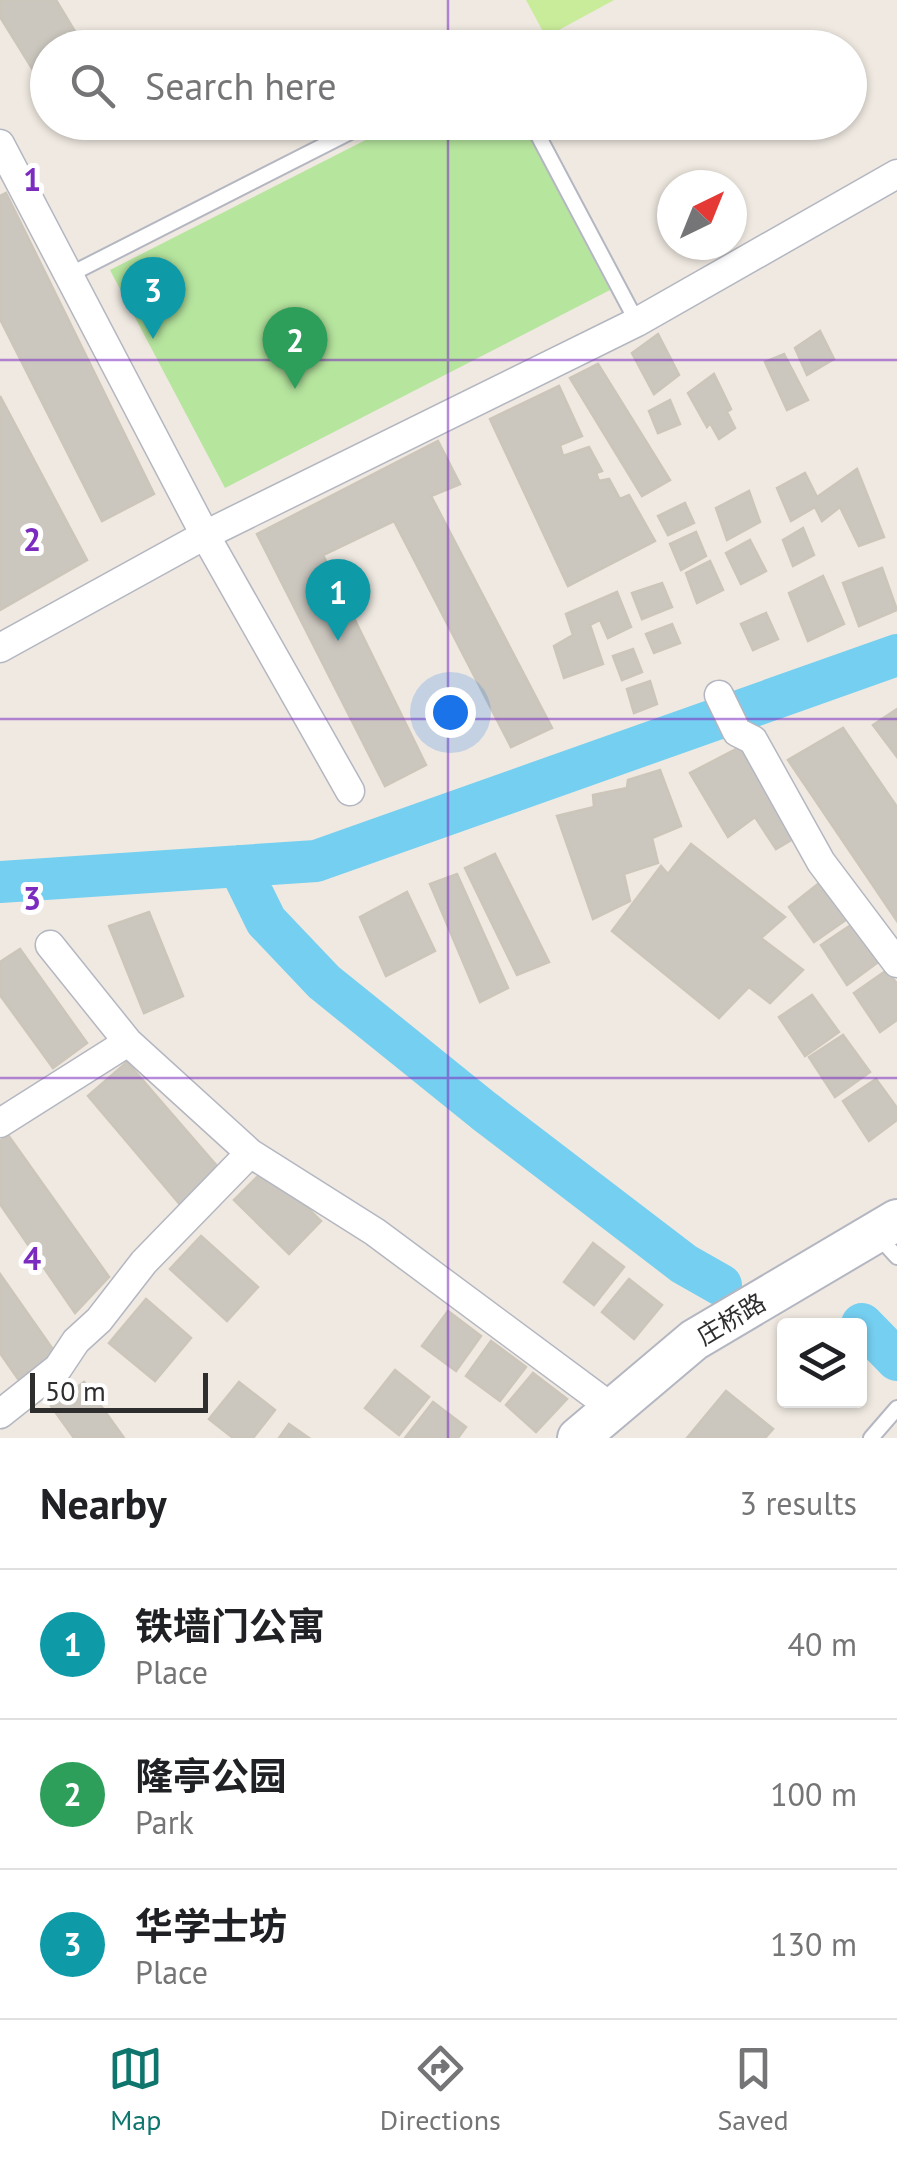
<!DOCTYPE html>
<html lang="en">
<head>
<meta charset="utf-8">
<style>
  :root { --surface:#fff; --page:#f6f6f6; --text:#202124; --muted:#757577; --line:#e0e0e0; --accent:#0f766e }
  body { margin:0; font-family:"PT Sans","Noto Sans SC",sans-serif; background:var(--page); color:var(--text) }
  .controls { position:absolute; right:30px; bottom:30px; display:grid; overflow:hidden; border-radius:10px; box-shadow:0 2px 8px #0004 }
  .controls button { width:90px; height:90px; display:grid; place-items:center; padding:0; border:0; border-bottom:2px solid var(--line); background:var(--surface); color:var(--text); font:50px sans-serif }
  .compass { position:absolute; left:657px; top:170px; width:90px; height:90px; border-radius:50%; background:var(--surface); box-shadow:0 2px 8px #0004; rotate:43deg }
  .scale { position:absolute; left:30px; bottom:25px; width:178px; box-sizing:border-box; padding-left:10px; border:5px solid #2e2e2e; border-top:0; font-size:28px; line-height:35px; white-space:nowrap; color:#2e2e2e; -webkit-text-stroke:8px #fff; paint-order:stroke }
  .you { position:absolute; left:450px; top:712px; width:35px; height:35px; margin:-25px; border:8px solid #fff; border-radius:50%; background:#1a73e8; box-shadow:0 0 0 15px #1a73e833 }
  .badge { display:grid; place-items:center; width:65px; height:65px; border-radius:50%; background:var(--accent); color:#fff; font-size:32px; font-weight:700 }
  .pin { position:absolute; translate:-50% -82px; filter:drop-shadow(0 2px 5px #0008) }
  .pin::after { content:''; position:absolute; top:52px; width:35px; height:30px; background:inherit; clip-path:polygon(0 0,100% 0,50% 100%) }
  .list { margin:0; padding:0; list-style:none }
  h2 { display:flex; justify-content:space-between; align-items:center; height:130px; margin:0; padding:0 40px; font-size:42px }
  h2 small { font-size:32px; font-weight:400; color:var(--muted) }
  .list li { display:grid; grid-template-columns:65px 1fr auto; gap:30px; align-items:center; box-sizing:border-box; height:150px; padding:0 40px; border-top:2px solid var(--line) }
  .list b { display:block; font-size:38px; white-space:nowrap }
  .list p { margin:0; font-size:32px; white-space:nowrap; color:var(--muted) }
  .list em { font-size:32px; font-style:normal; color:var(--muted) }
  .icon { flex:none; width:55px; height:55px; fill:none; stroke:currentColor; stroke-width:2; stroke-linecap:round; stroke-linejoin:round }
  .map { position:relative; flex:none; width:897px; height:1438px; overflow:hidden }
  .search { position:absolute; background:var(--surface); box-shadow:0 2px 8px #0004; left:30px; right:30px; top:30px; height:110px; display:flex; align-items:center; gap:25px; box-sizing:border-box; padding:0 35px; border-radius:55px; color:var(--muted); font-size:38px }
  .sheet { height:580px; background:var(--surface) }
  nav { display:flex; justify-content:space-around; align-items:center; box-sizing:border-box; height:140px; border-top:2px solid var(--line); background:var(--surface); font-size:28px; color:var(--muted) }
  nav a { display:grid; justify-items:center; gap:5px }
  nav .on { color:var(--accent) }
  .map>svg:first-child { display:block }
  .green { fill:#b6e59e }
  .pitch { fill:#c9ec9a }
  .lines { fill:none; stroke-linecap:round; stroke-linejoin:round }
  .river { stroke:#75cff0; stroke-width:42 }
  .building { fill:#cbc7bf; stroke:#cbc5ba; stroke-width:2.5 }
  .lane-casing { stroke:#b4b7c1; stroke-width:18 }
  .street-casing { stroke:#b4b7c1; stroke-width:31 }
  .secondary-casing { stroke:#b4b7c1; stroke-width:44 }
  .lane { stroke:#fff; stroke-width:14 }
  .street { stroke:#fff; stroke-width:28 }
  .secondary { stroke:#fff; stroke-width:40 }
  .grid { fill:none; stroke:#7b2cbf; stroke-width:2.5; stroke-opacity:0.55 }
  .labels { text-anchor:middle; stroke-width:10; stroke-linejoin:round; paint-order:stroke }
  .street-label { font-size:25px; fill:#2e2e2e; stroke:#fff }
  .grid-label { font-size:32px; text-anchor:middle; font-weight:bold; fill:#7b2cbf; stroke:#fff; stroke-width:10; stroke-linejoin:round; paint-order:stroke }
</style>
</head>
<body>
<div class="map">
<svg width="897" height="1438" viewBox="0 0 897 1438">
  <rect width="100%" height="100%" fill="#efe9e1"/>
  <path class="green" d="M522,123L610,290L225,488L110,270L399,123Z"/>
  <path class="pitch" d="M526,0H614L546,37Z"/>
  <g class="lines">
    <path class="river" d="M239,866L266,921L324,982L484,1111L684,1264L721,1285
      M0,882L316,861L897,655
      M862,1324L897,1360"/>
  </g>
  <path class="building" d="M0,0H56L85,48H48V83L43,86L0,17Z
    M6,193L154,494L102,521L0,319V196Z
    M820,331L834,359L807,375L795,348Z
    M658,334L679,375L654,394L632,353Z
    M784,354L808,400L787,410L765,362Z
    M598,364L670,480L642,496L570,378Z
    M714,374L731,409L727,412L735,428L719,439L710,423L707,427L688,393Z
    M559,386L582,436L560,445L563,456L589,447L602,471L596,473L599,481L609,479L620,499L629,495L655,541L568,586L490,419Z
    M0,396L87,560L0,610Z
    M670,400L680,424L658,433L649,411Z
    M438,441L460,484L431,496L552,728L511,747L394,521L323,555L426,765L385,786L257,534Z
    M857,469L884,537L859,546L840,507L822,521L815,507L791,521L777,488L805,473L817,497Z
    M749,491L760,522L727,540L716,508Z
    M685,503L694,523L668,535L658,516Z
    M803,528L814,555L793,566L783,540Z
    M696,532L706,556L681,570L670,544Z
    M750,540L766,571L741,584L726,553Z
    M710,561L723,590L697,603L686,573Z
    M882,568L897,610L859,626L843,583Z
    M823,576L844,624L808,641L789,593Z
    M662,583L672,607L642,619L632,593Z
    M617,592L631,627L608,638L600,620L590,625L603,664L564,678L554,646L573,635L566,614Z
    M766,613L778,639L753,650L741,624Z
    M672,624L680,643L654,653L646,634Z
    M633,649L642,672L622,680L613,656Z
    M650,681L657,704L634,713L627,689Z
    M897,709V757L873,725Z
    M843,728L897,807V921L788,760Z
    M744,745L798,836L776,849L755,817L728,837L690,773Z
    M660,770L681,826L652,838L658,863L624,874L630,901L593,919L557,816L594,807L593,795L627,788L628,780Z
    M691,844L785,917L761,938L803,970L770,1003L749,987L719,1018L612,931L661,866L668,874Z
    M495,854L549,962L517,975L465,868Z
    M457,874L508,988L480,1002L430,884Z
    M823,880L850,917L814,942L789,907Z
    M407,892L435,951L386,976L360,917Z
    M149,912L183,996L144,1013L109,926Z
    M854,923L881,960L847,985L821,945Z
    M20,949L87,1043L53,1068L0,995V962Z
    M887,970L897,984V1020L880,1032L854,993Z
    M812,995L839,1032L805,1056L779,1017Z
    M843,1035L870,1072L835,1097L809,1057Z
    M127,1062L224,1174L183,1208L88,1096Z
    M876,1079L897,1108V1120L869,1141L843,1101Z
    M8,1135L109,1277L75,1313L0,1204V1141Z
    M266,1168L321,1221L289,1254L234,1200Z
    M201,1236L258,1287L227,1321L170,1269Z
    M593,1243L624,1267L594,1305L564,1282Z
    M0,1274L61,1361L23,1386L0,1353Z
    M629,1279L662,1305L634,1339L602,1312Z
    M146,1299L191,1338L155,1381L109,1343Z
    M448,1311L481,1336L456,1371L422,1346Z
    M491,1341L526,1367L500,1401L466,1376Z
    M395,1370L429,1397L399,1435L365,1408Z
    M533,1373L567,1399L536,1432L506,1405Z
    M84,1382L124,1438H74L51,1406Z
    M239,1382L275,1410L253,1438H233L209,1419Z
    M726,1391L773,1429L765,1438H687Z
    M433,1402L466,1427L458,1438H405Z
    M289,1424L309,1438H279Z"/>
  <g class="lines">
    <defs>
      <path id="lane" d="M531,122L637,322
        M69,275L370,122
        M876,1234L897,1257
        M871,1438L897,1408"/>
      <path id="street" d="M0,144L205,535L350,791
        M0,648L205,535L637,322L897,174
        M719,695L737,732L753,740L821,862L897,963
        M50,945L128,1042L250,1153L375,1232L612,1408
        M0,1123L128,1042
        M0,1414L58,1368L76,1341L99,1320L144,1262L250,1153"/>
      <path id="secondary" d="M578,1438L694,1340L897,1220"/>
    </defs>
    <use href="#lane" class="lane-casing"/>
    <use href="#street" class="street-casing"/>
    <use href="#secondary" class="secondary-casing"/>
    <use href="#lane" class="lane"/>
    <use href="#street" class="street"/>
    <use href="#secondary" class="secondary"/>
  </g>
  <path class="grid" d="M448,0V48M448,122V1438M0,360H897M0,719H897M0,1078H897"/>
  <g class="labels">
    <g class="street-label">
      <text transform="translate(731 1319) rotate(-31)" y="9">庄桥路</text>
    </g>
  </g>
  <g class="grid-label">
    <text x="32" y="191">1</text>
    <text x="32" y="551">2</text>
    <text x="32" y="910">3</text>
    <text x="32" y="1270">4</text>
  </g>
</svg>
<div class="controls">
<button><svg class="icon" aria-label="layers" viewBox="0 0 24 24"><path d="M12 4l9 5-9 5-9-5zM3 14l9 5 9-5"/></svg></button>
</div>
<svg class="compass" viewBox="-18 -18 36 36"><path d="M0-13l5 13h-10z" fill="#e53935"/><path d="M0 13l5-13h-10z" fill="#757577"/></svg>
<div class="scale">50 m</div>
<div class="you"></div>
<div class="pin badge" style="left:338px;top:641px;background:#0f9aa8">1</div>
<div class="pin badge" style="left:295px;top:389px;background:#2e9e5b">2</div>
<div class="pin badge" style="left:153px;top:339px;background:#0f9aa8">3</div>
<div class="search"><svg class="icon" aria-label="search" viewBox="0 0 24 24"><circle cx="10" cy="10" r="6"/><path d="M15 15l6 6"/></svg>Search here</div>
</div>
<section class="sheet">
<h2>Nearby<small>3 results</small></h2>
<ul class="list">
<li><span class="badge" style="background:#0f9aa8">1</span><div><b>铁墙门公寓</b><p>Place</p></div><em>40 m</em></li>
<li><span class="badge" style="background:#2e9e5b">2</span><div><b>隆亭公园</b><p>Park</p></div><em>100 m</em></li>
<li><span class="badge" style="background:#0f9aa8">3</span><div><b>华学士坊</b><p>Place</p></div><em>130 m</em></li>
</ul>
</section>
<nav>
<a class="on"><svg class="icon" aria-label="map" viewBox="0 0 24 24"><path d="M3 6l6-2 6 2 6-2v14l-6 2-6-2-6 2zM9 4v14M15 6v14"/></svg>Map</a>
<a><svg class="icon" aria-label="directions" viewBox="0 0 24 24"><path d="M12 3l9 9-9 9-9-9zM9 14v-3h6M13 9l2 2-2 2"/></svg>Directions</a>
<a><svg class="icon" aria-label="saved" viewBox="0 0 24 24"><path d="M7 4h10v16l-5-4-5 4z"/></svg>Saved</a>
</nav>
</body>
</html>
